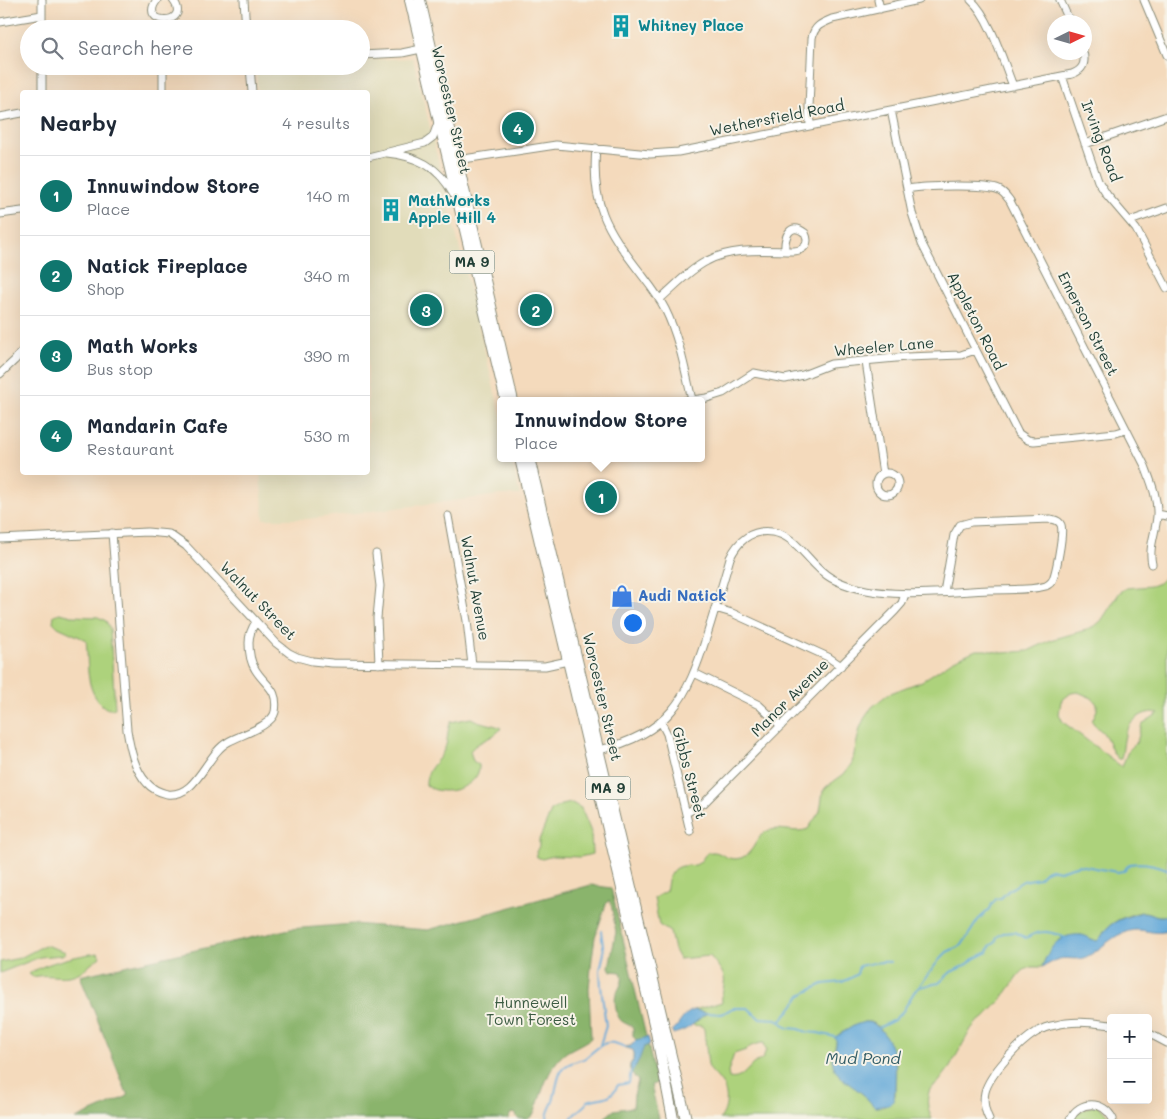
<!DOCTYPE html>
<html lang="en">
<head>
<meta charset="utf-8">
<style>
  :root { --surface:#fff; --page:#f2f2f3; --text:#1f2937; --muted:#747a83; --line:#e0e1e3; --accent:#0f766e }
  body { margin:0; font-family:Mali,sans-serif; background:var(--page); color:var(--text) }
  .controls { position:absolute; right:15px; bottom:15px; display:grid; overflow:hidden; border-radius:5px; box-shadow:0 5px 20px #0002 }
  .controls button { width:45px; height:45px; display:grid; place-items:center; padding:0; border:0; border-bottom:1px solid var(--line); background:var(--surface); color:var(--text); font:25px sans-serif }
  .compass { position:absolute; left:1047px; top:15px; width:45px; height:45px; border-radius:50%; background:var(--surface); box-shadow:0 5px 20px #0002; rotate:85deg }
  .you { position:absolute; left:632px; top:622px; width:18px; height:18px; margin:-12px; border:4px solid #fff; border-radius:50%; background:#1a73e8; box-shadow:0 0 0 8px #1a73e833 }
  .badge { display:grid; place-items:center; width:32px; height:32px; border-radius:50%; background:var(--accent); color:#fff; font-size:16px; font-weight:700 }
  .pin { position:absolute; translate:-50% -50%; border:2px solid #fff; box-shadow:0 1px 5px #0006 }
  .popup { position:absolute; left:497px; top:397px; width:208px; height:65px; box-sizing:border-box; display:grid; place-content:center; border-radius:5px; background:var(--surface); filter:drop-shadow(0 1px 4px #0005); font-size:16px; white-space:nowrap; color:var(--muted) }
  .popup b { font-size:19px; color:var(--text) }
  .popup::after { content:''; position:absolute; left:50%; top:100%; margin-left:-10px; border:10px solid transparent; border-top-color:var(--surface) }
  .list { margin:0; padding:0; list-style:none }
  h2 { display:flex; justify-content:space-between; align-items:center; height:65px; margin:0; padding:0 20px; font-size:21px }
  h2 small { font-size:16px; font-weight:400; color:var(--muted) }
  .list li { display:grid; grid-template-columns:32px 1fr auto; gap:15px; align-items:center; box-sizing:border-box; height:80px; padding:0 20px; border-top:1px solid var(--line) }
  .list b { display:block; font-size:19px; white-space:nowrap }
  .list p { margin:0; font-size:16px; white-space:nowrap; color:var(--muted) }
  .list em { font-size:16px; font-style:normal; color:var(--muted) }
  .icon { flex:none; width:28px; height:28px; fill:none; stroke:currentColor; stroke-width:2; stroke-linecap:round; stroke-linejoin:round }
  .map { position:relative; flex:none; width:1167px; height:1119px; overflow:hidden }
  .search { position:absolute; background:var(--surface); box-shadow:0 5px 20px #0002; left:20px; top:20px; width:350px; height:55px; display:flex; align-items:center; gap:12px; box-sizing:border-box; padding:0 18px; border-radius:28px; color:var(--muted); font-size:19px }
  .panel { position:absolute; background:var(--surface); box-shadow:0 5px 20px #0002; left:20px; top:90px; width:350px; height:385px; border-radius:5px }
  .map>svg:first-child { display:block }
  .built { fill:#e1dcba }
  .green { fill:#add27c; stroke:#668858; fill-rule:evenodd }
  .forest { fill:#8ab46c; stroke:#547850 }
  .water { fill:#63a9d9; stroke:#417386 }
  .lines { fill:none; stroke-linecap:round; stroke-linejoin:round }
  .stream { stroke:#63a9d9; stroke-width:2 }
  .minor-casing { stroke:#8a8c78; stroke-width:9 }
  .highway-casing { stroke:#8a8c78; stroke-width:12 }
  .minor { stroke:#fff; stroke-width:7 }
  .highway { stroke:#fff; stroke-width:10 }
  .labels { text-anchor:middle; stroke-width:4; stroke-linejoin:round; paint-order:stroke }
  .shield { fill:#f7f3e8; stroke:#60746a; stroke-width:1 }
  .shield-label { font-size:14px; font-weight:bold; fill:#1f3d34 }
  .culture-label { font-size:15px; font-weight:bold; fill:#0d838f; stroke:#f7f3e8; text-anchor:start }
  .street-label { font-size:15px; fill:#1f3d34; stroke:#f7f3e8 }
  .shop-label { font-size:15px; font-weight:bold; fill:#366cbe; stroke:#f7f3e8; text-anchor:start }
  .park-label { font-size:15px; fill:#3b5b42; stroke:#f7f3e8 }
  .water-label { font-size:16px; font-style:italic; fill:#335d66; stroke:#f7f3e8 }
</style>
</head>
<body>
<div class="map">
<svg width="1167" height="1119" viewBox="0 0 1167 1119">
  <rect width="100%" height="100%" fill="#f7f3e8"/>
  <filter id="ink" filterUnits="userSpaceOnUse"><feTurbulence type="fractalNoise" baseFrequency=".02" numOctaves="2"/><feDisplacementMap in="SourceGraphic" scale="10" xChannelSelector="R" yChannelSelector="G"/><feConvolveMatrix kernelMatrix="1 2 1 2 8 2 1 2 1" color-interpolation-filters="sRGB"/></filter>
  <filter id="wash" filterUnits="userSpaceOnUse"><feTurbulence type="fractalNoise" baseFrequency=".0096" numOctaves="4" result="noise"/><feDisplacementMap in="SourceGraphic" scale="20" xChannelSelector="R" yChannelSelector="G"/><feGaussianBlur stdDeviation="1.12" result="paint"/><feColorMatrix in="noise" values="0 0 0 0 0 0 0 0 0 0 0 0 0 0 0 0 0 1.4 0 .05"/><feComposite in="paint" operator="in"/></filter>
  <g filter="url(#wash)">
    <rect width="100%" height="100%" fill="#f4dabc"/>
    <path class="built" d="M413,58L501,417V458H511L520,495H499L308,519H264L260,473L368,472V92H258L256,72L260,67L268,66H361V60Z"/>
    <path class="green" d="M1167,575V915C1156,919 1151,911 1141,912C1130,914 1114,920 1106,929C1102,934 1102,938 1097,941L1081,935L1073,937L1045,959L1042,967H1032L1024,970L1018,976L1001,1000L984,1018L977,1022L971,1029L950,1067L938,1083L930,1089C926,1099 927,1109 932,1119H720C728,1109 729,1092 720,1081C716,1075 710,1072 708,1065L704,1029L702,1026L693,1025L699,1017L708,1013L694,1010L722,1002C721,996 723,991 724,985C727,974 716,964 710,956L679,959L674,950L670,932L659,925L654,898L666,891C668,885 667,878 671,873C679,861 691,869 699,863C704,859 704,852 712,852C722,851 726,862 741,858C756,853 755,833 770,830C783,827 796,834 808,829L820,811L823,791L826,787L844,774L852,763L860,728L864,719L872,707L888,694L922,681L952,661L976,650H986L1003,653L1028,651L1051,640L1086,630L1096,625L1101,621L1120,592L1127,588L1151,586L1159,583ZM1078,692L1092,698L1097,704V710L1092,721C1095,728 1103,730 1106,737C1110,745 1111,751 1118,759H1121C1123,751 1123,743 1125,735C1129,721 1144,709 1159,713L1142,724L1137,742L1128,751L1122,767L1063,722L1059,714L1061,701L1071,693ZM864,1022H870L880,1027L896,1062L895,1096L884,1107H875C871,1104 868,1099 864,1095C839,1074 825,1072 839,1034ZM761,1043H764L766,1050L763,1058C760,1061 756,1062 753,1064C746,1071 740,1081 729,1078L728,1072L734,1054L746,1050L751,1046Z
      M60,613L72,616L98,617L106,621L110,629L115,708C109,710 106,709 101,704C84,687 89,662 86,640L58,627L53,622L54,615Z
      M471,718C481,724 491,723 501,728C494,739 478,740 470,751L473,761L479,765C481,787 442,799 426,785C425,769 438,763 444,750C449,741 446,731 451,722Z
      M572,803L581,808L591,832L592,854L580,857L553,856L542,859L537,857L536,852L539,846V840L551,811L561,805Z
      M45,945L66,952L62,955L40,957L0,973V962L20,958Z
      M98,953L100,957C91,964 83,972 73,975C60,979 47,973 33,977L29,974C43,963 80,955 98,953Z
      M1096,1104L1113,1119H1070L1072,1115Z"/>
    <path class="forest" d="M591,885L611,888L657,1083L651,1085L659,1119H603L614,1110L633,1107L634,1095L638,1081C636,1078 631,1074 630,1070C627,1062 638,1061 633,1050L624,1047L631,1046L636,1040L633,1036V1027C628,1024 622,1023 619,1018C616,1014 614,999 616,995C619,987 625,981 621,972L611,971L609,967L616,932L611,903L609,900L606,904L595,937L592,958L589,988L591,1038C583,1044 570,1049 564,1054C547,1068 542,1094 534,1114L528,1119H518L516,1114L511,1113L508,1119H76L128,1096L80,976L290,929L353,924L428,930Z"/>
    <path class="water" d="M1142,912C1151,912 1157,919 1167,915V931C1154,936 1142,927 1129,931C1112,935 1101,950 1086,957C1077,961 1068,957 1059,959C1053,961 1048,965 1042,967C1049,948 1058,933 1082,935C1088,936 1091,940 1097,941C1102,937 1103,933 1107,928C1116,919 1130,916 1142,912Z
      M694,1010L708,1013C701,1016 698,1021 692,1025C686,1030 680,1032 673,1034L672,1031C681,1024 682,1014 694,1010Z
      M864,1022C881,1020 893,1047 895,1061C896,1066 895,1095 894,1100L888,1105L875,1107C871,1104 868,1099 864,1095C854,1086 837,1079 833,1064C831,1055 839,1046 835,1037L855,1025Z
      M648,1037L650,1044L644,1047C640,1055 639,1066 631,1072L630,1065C634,1060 636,1057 633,1050L624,1047L631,1046L636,1040Z"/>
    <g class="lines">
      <path class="stream" d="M920,985L940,959L947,952L962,945L978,920L990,909L992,904L996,899L1001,898L1009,890L1023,881L1039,878L1046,871L1051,869L1059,871L1079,865L1117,872L1123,871L1130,864C1143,862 1154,864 1167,869
        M707,1013L722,1014L733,1008H748L759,1018L777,1019L788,1028L799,1029L807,1032L818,1033L835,1037
        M781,1020L790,1010L801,995L823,984L842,982L851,978L857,974L859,966C866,964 883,961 891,962
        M880,1027L894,1020L903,1011L914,992L919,987L939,983L951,972L968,964L972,960L988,952L990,946L995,943L997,937L1003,933L1015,932L1026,938C1041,929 1051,931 1065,938
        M600,1045L606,1026L601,986L600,970L604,953L601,931
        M547,1119C547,1112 551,1107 553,1101C556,1091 557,1079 561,1071C566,1062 578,1062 585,1058C591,1054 601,1043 607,1043C614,1041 619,1045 625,1047
        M571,1119C575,1111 583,1109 588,1101C602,1096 610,1101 618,1085L629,1083L631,1071"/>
    </g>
  </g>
  <g filter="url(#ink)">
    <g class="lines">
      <defs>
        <path id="minor" d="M157,0C137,26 193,26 173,0
          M244,0L246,29
          M878,0L880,9
          M971,0C990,17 1003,61 1013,86
          M1060,0L1070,22
          M1144,0L1167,55
          M0,22L42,15
          M42,29V0
          M164,29V21
          M361,55L402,53L421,49
          M250,66L252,92
          M1062,76L1098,181L1107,195L1136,229L1167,288
          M42,92V66
          M163,92V66
          M891,110L912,213L922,244L1018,433L1028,440L1034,441L1116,433L1126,430
          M0,117L22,113
          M810,125L809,107L812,38C814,26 822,23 832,19L919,0
          M1085,144L1167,116
          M596,148C591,204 606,228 639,271C648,283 658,295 665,309C679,337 685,370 692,400
          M387,153C416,156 439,166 453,194
          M368,157L425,143L433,137L438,123
          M457,160L556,145L650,154L678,152L1072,74C1083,70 1086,63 1083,52
          M907,189C922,186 986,184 999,190C1004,192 1007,197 1010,201L1145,466C1151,482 1158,498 1157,516C1156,532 1148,548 1152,564
          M0,214L22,211
          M1130,221L1167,208
          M660,299C675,286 689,270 707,261C733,247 766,251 794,251C805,250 810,243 805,233C789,220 784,239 785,251
          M866,362L883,474
          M0,374L15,360L22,351
          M685,401L707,398L723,393L754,373L785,379L803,375L831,364L907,357L961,355L975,350
          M876 484a11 11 0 1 1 22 0a11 11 0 1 1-22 0Z
          M1157,514L1167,516
          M448,516L467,621L472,665
          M112,533L127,730C130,748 134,769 147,783C152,789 159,792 167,794C197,798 206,754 228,742C240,735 272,726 275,712C279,688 265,686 255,669C250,661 249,652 249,643C249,635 251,629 256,622
          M0,539L147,532L169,534L186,546L276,643L289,653L297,657L312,661L332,663L545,666L568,661
          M376,554L380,586L377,618L379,664
          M715,608L732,613L828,657L841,666
          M694,673L759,705L781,726
          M661,722L667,734L690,831
          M599,750C669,734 687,699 707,635C715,609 723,583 730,558C738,541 752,529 772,532C798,535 809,566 831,578C875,602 941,592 989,590C1007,589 1028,591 1046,586C1049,584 1050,584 1052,581C1056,574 1064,532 1061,525C1059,520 1055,520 1051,519L971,522L960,525L954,535L944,592
          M686,813L704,803L895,611L902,603L905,594
          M1148,1033L1167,1043
          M989,1119C985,1111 983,1101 985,1092C989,1075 1019,1043 1035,1033C1041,1029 1049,1026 1056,1025C1074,1020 1093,1023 1111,1025
          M1070,1119C1080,1100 1103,1100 1113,1119"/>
        <path id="highway" d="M410,0L506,401
          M420,0L513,401
          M520,458L656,1032L673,1119
          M529,458L686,1119"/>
      </defs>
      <use href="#minor" class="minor-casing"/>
      <use href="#highway" class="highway-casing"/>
      <use href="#minor" class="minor"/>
      <use href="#highway" class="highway"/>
    </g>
  </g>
  <defs>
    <symbol id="building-bare" viewBox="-9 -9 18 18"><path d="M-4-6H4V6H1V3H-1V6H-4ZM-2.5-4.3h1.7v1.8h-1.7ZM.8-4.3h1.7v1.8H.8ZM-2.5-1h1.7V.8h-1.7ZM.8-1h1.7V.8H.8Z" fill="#0f9aa8" stroke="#f7f3e8" stroke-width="2.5" paint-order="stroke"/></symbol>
    <symbol id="shop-bare" viewBox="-9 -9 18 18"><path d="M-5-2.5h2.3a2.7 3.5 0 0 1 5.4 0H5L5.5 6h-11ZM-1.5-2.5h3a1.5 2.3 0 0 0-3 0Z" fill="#3f7fe0" stroke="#f7f3e8" stroke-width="2.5" paint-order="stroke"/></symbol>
  </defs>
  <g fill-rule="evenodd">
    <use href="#building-bare" x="605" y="10" width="32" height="32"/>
    <use href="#building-bare" x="375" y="194" width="32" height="32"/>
    <use href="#shop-bare" x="606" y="580" width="32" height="32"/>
  </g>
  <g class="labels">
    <g class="shield">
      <rect x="449.5" y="250.5" width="45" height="23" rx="4"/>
      <rect x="585.5" y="776.5" width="45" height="23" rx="4"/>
    </g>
    <g class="shield-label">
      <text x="472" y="267">MA 9</text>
      <text x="608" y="793">MA 9</text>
    </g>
    <g class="culture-label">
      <text x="638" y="31">Whitney Place</text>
      <text x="408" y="206">MathWorks<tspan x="408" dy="17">Apple Hill 4</tspan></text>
    </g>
    <g class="street-label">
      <text transform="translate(451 110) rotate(77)" y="5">Worcester Street</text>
      <text transform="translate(777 118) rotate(-11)" y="5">Wethersfield Road</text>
      <text transform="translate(1101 141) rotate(69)" y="5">Irving Road</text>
      <text transform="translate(976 321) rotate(63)" y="5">Appleton Road</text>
      <text transform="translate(1088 324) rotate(63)" y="5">Emerson Street</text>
      <text transform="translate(884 347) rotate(-5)" y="5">Wheeler Lane</text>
      <text transform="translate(475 588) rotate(80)" y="5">Walnut Avenue</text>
      <text transform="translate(258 601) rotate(46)" y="5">Walnut Street</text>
      <text transform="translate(602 697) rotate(77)" y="5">Worcester Street</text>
      <text transform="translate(790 698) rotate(-45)" y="5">Manor Avenue</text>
      <text transform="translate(689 773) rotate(75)" y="5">Gibbs Street</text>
    </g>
    <g class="shop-label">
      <text x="638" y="601">Audi Natick</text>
    </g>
    <g class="park-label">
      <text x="531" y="1008">Hunnewell<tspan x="531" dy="17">Town Forest</tspan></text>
    </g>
    <g class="water-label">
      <text x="863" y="1064">Mud Pond</text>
    </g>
  </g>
</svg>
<div class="controls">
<button>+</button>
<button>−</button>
</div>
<svg class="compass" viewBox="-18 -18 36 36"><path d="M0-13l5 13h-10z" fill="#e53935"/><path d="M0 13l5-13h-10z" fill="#747a83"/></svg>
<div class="you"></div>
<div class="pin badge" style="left:601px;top:497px">1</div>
<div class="popup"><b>Innuwindow Store</b>Place</div>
<div class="pin badge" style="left:536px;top:310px">2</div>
<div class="pin badge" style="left:426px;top:310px">3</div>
<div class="pin badge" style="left:518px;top:128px">4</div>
<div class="search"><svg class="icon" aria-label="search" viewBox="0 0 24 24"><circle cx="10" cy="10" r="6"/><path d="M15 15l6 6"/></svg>Search here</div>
<section class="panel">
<h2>Nearby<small>4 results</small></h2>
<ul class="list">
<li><span class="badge">1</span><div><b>Innuwindow Store</b><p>Place</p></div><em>140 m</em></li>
<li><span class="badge">2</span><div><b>Natick Fireplace</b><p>Shop</p></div><em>340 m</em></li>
<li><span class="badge">3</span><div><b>Math Works</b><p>Bus stop</p></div><em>390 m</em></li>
<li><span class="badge">4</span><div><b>Mandarin Cafe</b><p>Restaurant</p></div><em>530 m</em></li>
</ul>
</section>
</div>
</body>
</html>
